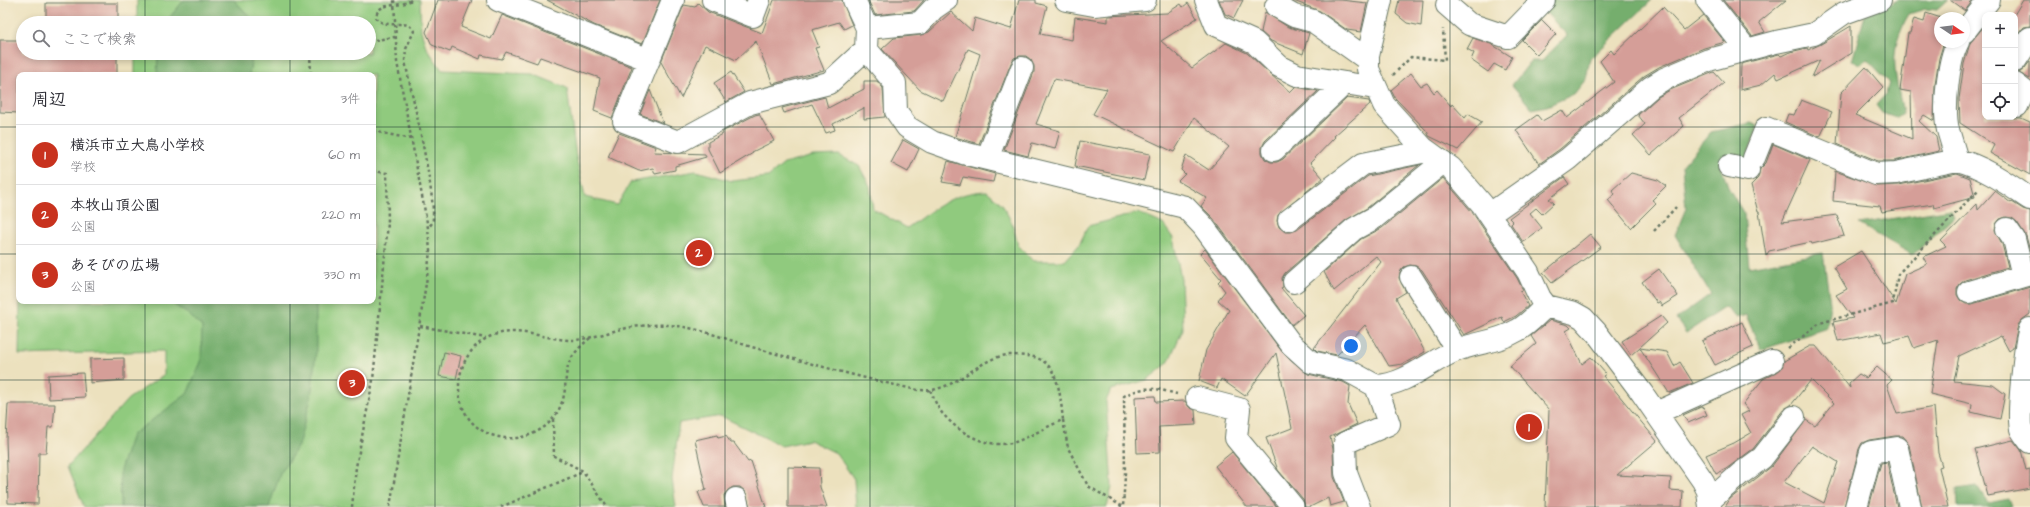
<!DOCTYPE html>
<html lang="ja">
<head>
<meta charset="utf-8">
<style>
  :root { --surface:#fff; --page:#f2f2f3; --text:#2b2b33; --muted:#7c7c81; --line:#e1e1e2; --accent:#c8321e }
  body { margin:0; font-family:"Architects Daughter","Klee One",sans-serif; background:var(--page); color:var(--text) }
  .controls { position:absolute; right:12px; top:12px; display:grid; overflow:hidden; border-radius:8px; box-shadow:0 2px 6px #0003 }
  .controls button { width:36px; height:36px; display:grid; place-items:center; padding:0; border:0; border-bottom:1px solid var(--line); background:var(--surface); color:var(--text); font:20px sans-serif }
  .compass { position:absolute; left:1934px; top:12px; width:36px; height:36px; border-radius:50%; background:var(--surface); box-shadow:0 2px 6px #0003; rotate:103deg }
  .you { position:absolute; left:1351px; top:346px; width:14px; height:14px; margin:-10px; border:3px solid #fff; border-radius:50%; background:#1a73e8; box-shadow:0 0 0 6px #1a73e833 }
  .badge { display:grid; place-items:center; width:26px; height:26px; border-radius:50%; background:var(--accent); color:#fff; font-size:13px; font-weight:700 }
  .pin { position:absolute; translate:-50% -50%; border:2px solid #fff; box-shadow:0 1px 4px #0006 }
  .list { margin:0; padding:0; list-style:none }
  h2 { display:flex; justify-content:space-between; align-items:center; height:52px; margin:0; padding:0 16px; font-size:17px }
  h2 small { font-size:13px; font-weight:400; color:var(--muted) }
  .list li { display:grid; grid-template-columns:26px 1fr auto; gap:12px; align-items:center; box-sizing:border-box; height:60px; padding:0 16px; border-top:1px solid var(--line) }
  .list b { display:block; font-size:15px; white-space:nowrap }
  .list p { margin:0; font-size:13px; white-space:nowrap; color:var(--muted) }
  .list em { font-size:13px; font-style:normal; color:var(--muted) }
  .icon { flex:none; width:22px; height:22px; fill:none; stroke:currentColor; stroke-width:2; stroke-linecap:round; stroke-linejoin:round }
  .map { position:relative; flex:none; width:2030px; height:507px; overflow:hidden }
  .search { position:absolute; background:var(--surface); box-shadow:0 2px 6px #0003; left:16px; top:16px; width:360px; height:44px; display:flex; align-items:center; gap:10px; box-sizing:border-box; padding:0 14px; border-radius:22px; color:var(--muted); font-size:15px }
  .panel { position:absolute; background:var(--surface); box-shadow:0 2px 6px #0003; left:16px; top:72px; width:360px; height:232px; border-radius:8px }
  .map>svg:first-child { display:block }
  .green { fill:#90ca7e; stroke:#588459 }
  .forest { fill:#74ae6d; stroke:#4a7650 }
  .building { fill:#d59e98; fill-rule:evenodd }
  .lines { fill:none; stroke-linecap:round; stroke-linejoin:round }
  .minor-casing { stroke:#677664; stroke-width:24 }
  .path { stroke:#677664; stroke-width:2.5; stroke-dasharray:3 3; stroke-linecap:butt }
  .minor { stroke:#fff; stroke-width:22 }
  .grid { fill:none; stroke:#1f3d34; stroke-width:1; stroke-opacity:0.55 }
</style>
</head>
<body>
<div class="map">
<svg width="2030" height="507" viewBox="0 0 2030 507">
  <rect width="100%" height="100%" fill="#fcf5e5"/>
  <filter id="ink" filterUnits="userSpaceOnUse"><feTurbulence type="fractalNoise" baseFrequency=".025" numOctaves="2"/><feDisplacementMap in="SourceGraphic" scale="8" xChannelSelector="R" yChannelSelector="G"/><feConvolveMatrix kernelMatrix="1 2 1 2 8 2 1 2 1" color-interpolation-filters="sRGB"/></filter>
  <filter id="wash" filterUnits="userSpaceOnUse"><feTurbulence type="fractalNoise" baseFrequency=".012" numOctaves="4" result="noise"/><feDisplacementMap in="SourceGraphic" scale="16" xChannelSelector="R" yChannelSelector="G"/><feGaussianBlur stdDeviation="0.9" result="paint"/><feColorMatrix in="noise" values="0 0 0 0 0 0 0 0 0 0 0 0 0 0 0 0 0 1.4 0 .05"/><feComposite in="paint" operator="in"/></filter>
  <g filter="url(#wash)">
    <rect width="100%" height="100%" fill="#ece1be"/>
    <path class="green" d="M137,0H420L421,30L426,47L442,70L532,74L567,88L576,156L585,197L617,205L631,182L696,171L732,181L768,177L784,164L813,156L839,155L859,166L870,186L873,209L907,228C934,209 953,192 987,191L1002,204L1012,223L1018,245L1033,261H1065L1079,245L1088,226L1138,213L1163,224L1173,238L1181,279L1183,329L1168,363L1147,380L1111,390L1106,401L1112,487L1107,507H856L854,479L836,453L809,440L782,446L721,416L679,423L672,479L676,507H84L68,466L128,399L164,375V351L19,355L20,301H373V75H135V53H369V23H137Z"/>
    <path class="forest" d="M184,0H234L256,23H165Z
      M1553,0H1652L1590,59L1586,79L1574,94L1547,106L1532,109L1512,85L1531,61H1542L1567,35L1544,11Z
      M1898,0H1948L1937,10L1925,9L1909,14C1887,51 1895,73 1903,113L1896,118L1882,113L1876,105L1886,94L1889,82L1867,59L1860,64L1852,61L1865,15Z
      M158,53H253L249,75H157Z
      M1751,123L1758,126L1744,165L1720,163L1728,187L1744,214L1749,267L1823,253L1830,303L1827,328L1761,350L1746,315L1737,318L1725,307L1686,333L1676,319L1711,294L1675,235L1686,208L1682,166L1711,132Z
      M1951,209L1954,217L1913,255L1859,224Z
      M168,301H316V352L311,398L298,446L280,474L269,507H121L120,470L132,435L187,394L201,362L202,327L188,314Z
      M1977,486L1988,503L2009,499L2012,507H1958L1957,489Z"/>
    <g id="blocks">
      <path class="building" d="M438,0H472L461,27L491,39L502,15L632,67L612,118L594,111L600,78L540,57L537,63L506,52L502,59L481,55L480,59L452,47L450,52L432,45L426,32Z
        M547,0H660L642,44L594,25Z
        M774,0H842L852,25L844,29L839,22L812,30L819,47L815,48L824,70L773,84L756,41L736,60L705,45L681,98L661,62L684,5L695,7L698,3L708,12L762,33Z
        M868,0H924L914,11L875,15Z
        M1019,0H1036V3L1047,6L1040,34L1072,40L1075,17L1108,22V16L1167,13L1181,4L1183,7L1188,3L1197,18L1161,41L1192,68L1226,43L1247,53L1290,92L1295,87L1318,91L1265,141L1262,147V153L1265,159L1271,162H1277L1283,159L1347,98L1369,101L1370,104L1334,136L1335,137L1310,163L1323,178L1278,215L1277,221L1279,227L1285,232H1291L1297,230L1368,176L1419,165L1367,208L1346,220L1285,273L1282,278L1283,287L1281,288L1304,315L1292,325L1213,218L1201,206L1207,198L1178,181L1185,174L1181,170L1186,155L1209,170L1229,147L1194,118L1174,152L1093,114L1107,89L1054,79L1036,124L1060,131L1055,149L1032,143L1028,156L1004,150L1034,72V66L1031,60L1026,56H1020L1014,58L1011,63L979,144L955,137L980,54L968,49L943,101L920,90L882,49L894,38L921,35L929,32L951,12L972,31L975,18L1011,29Z
        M1219,0H1243L1234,18L1225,14Z
        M1291,0H1341L1367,3L1361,32L1347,30L1320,11Z
        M1399,0H1423L1421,26L1407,23L1396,14Z
        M1723,0H1786L1759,22L1765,32L1752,36Z
        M1950,0H1973L1965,11Z
        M2023,0H2030V26L2024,27L2015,38L2014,15Z
        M46,3H118V23H46Z
        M1663,7L1684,30L1703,15L1725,42L1704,48L1659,67L1644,76L1560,149L1539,164L1516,130L1537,115L1542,121L1562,110L1567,118L1614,82L1600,61L1611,50L1614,54Z
        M1265,12L1288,27L1309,33L1303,54L1271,41L1261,32Z
        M1926,13L1941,18L1940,42H1944L1939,58L1935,84L1934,121L1924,115L1919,121L1936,137L1939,151L1894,161H1878L1837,144L1841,93L1866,67L1883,87L1855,115L1912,139L1911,92L1900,90L1908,33H1910L1914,19L1924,22Z
        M1542,20L1556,34L1537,55L1522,40Z
        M1985,25V117L2021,118L2030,122V175L1990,153L1994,145L1960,123L1959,99L1964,64L1970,43Z
        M1851,26V53L1812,77L1820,60L1778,79L1775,73L1761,85L1740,90L1741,64L1779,54L1781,56L1790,52L1807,48L1808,50L1821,44Z
        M1473,38L1491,44L1512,57L1505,70L1494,64L1488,72L1471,60L1474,53L1467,49Z
        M0,40H23V53H117V75H19V113L0,112Z
        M2030,61V79L2019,73L2025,68Z
        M731,72L744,92L726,102L714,83Z
        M1714,72L1724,83L1679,118L1684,126L1651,155L1633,135L1645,124L1638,115L1658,97L1670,90Z
        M1411,73L1421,86L1427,83L1434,93L1437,90L1451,106L1452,104L1465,118L1468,114L1482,122L1458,150L1429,136L1427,131L1395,98L1391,90Z
        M864,81H877L883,88L885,117L864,119V108L833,124L835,130L826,133L812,104L784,113L782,108L825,97L828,108L864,89Z
        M650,90L663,123L640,114Z
        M1801,100L1832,112L1820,137L1785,122L1788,114L1794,115Z
        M759,114L774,141L752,152L753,153L720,173L708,149V142L723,134L722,132L755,115Z
        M619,133L656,147L654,152L705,154L706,157L675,166V170L655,174L653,168L639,171L608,157Z
        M903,140L919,149L908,172L891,163Z
        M1080,141L1150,154L1144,180L1075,166Z
        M1773,144L1810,160L1782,222L1837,215L1844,236L1812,244L1811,242L1769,251L1766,256L1759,212H1758L1751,185L1758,178L1760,169L1766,163Z
        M948,161L995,174L993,182L963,177L960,185L942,182Z
        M1835,171L1877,186L1899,185L1957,173L1970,178L1975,197L1934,208L1933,204L1882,212L1880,206L1833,201Z
        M1631,173L1658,180L1666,186L1652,200L1656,203L1631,228L1608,200L1615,194L1612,190Z
        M1564,177L1569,184L1549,199L1554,203L1542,214L1536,208L1530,213L1542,228L1523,242L1511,224L1513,222L1509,218Z
        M1443,178L1472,212L1517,278L1523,290L1520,291L1528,306L1516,316L1504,322L1502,317L1464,335L1422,270L1416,266L1410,265L1404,267L1400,272L1399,278L1406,292L1396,298L1425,352L1403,364L1389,366L1365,325L1337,355L1317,351L1314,348L1381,262L1376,256L1334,291L1324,272L1361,239L1382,228Z
        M1995,191L2011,203L2012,202L2023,209L2030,211V252L2026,236L2017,222L2012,218L2006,217L2000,219L1996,224L1995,230L2002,244L2008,267L1965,280L1960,284L1957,289V295L1961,301L1966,304H1972L2030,287V314L2022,320L2018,325L2013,348L2009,351L2001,336L1959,356L1954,381L1993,385L2005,394L2000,419L1971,412L1972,404L1930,394L1938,340L1914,348L1909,336L1884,342L1881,333L1838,341L1833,322L1853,318L1836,295L1847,289L1834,267L1861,251L1896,304L1905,274L1927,264L1923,257L1946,246L1941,241L1977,204L1978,210Z
        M1590,234L1601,247L1552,283L1543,273Z
        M1205,249L1283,353L1308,374L1343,382L1350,386L1348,404L1357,424L1330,437L1333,449L1334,477L1344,502L1330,506L1328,498L1310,507H1305L1303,499L1278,470L1266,438L1292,428L1276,353L1245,396L1221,379L1217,388L1199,381L1206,350L1229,310L1218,300L1225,291L1218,282L1221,279L1200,254Z
        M1659,269L1678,296L1662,306L1659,302L1657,303L1642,282Z
        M1661,316L1667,323L1631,355L1622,341Z
        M1550,320L1568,325L1571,328L1566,331L1582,364L1591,357L1606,374L1603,376L1657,441L1617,475L1671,478L1670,490L1683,491L1682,507H1545L1549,410L1510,366L1536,344L1531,336Z
        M1742,322L1753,347L1715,365L1702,341Z
        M1810,346H1816L1850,388L1849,383L1859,374L1866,378L1877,367L1892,380L1887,385L1897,414L1934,407L1938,453L1942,466L1939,467L1948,507H1922L1909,445L1902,436H1895L1869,440L1862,443L1859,449L1844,507H1725L1730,499L1772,466L1806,420L1815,426L1834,403L1811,380L1791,405L1784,409L1753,449L1726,469L1716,474L1706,455L1734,443L1751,433L1741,415L1749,411L1743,404L1763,379L1777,372L1782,368L1784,361ZM1812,446L1838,462L1824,503L1784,482Z
        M1640,348L1667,352L1674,366L1680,362L1693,383L1669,393Z
        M444,352L461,356L456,379L439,376Z
        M124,358V380L90,383V359Z
        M83,373L85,397L49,399L48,375Z
        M1155,396L1156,402L1185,401L1189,407L1195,410L1196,425L1159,427L1160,452L1137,453L1135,397Z
        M8,404H55L53,427H48L46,453H39L38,504L8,503L6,439Z
        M1703,406L1707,415L1688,423L1683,415Z
        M717,435L718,438L726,436L731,443H734L748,462L751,461L766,507H750L745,491L740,487H733L728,490L724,495L725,507H704L698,492L706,490L695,440Z
        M2013,440L2021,450L2026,470L2030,469V488L1988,496L1975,449Z
        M1232,452L1277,507H1247L1215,466Z
        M1887,462L1897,507H1869L1881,463Z
        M788,467L819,468L820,487L827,507H788Z"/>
    </g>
  </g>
  <g filter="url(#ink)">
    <use href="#blocks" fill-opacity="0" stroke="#677664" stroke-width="1"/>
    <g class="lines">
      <defs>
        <path id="minor" d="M498,0L649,60
          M673,0L624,121L678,142L750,103L829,83L866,49
          M713,0L753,16L759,0
          M854,0L867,28L866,49L895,83L896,111L907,127L932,142L963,153L1185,207L1203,226L1291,344L1311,362L1347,370L1376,386L1389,424L1345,443L1346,473L1359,507
          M1066,0L1094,5L1145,0
          M1206,0L1216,25L1254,42L1279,66L1297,75L1375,88
          M1381,0L1368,56V69L1384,105L1423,148L1451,168L1482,204L1528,272L1540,298L1546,306L1574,313L1583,318L1596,332L1642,393L1703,481L1708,491L1710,507
          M1707,0L1747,50
          M1447,5L1469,24L1508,37L1544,0
          M1276,6L1294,16L1313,21L1368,60
          M867,28L920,23L933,9L946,0
          M1964,32L1989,0
          M2015,61L2030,38
          M2015,84L2024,91L2017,106
          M1274,150L1345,83
          M1754,158L1766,128L1876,174L1896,173L1957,160C1983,166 2008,184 2030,199
          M987,159L1022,68
          M1957,160C1954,150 1951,140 1948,130C1943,109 1948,61 1958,42
          M1729,166L1748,170
          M1490,214L1568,159L1651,87L1664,79L1709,60L1776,42L1814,34L1844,13L1880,0
          M1289,220L1363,164L1427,151
          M2007,229L2014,239L2023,276
          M1411,277L1457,350
          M1294,282L1354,229L1374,218L1443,162
          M1969,292L2030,274
          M2030,329C2025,341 2017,419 2021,429C2023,433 2027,438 2030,442
          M1376,386C1406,385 1430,361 1457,350C1478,342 1498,342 1518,330C1528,325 1537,314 1546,306
          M1197,398L1239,409L1236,438L1293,507
          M1656,413L1772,361
          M736,499L738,507
          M1709,501L1740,474L1762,458L1794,417
          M1856,507L1871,452L1897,448L1910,507"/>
      </defs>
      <use href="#minor" class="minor-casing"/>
      <path class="path" d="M411,0C399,9 377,0 376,18C385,28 397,22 409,25L414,31L406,49L405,61C410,86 439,207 432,223C431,225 429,226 428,228
        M369,41L395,37
        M310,53L311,75
        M1393,75L1411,57L1445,60L1443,29
        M373,131L411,139
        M1654,231L1676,207
        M420,326L486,338
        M590,338C582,345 574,352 569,363C564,376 567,389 562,402C553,430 522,444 495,436C448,423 448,357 489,337C517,324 546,341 575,340C586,339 596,336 607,333C627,327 647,324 668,325C700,327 729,341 759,349C812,364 865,379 918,390C924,390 931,391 936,389C959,384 976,364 998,357C1007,354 1017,355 1026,356C1059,357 1060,394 1063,420C1048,426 1033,435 1018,441C991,451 961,435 943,414C937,408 934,398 930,390
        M1788,348L1820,323L1893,303L1898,274L1978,190
        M553,419L554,456L583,471L607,507
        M1063,420L1068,448L1088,486L1123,507L1125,476L1124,396C1146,385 1154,388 1177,394
        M352,507L356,467L373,380L388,223L387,173L373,171
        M390,507L427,277L430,251L428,228L397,62L394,0
        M501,507L583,472"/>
      <use href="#minor" class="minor"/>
    </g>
  </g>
  <path class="grid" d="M145,0V23M290,0V23M435,0V507M580,0V507M725,0V507M870,0V507M1015,0V507M1160,0V507M1305,0V507M1450,0V507M1595,0V507M1740,0V507M1885,0V507M145,53V75M290,53V75M0,127H19M373,127H2030M0,254H19M373,254H2030M145,301V507M290,301V507M0,380H2030"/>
</svg>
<div class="controls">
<button>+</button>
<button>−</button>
<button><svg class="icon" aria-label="locate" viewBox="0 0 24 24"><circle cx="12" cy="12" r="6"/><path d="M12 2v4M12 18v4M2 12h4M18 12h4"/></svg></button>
</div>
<svg class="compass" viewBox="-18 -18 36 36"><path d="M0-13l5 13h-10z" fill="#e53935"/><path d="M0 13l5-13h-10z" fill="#7c7c81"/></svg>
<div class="you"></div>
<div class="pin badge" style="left:1529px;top:427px">1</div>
<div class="pin badge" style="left:699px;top:253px">2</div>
<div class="pin badge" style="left:352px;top:383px">3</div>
<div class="search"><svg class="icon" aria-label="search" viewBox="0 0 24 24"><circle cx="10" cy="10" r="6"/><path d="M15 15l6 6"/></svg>ここで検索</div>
<section class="panel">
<h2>周辺<small>3件</small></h2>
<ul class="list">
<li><span class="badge">1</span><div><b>横浜市立大鳥小学校</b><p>学校</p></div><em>60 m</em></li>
<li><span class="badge">2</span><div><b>本牧山頂公園</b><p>公園</p></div><em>220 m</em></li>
<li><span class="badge">3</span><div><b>あそびの広場</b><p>公園</p></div><em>330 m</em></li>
</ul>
</section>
</div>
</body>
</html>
